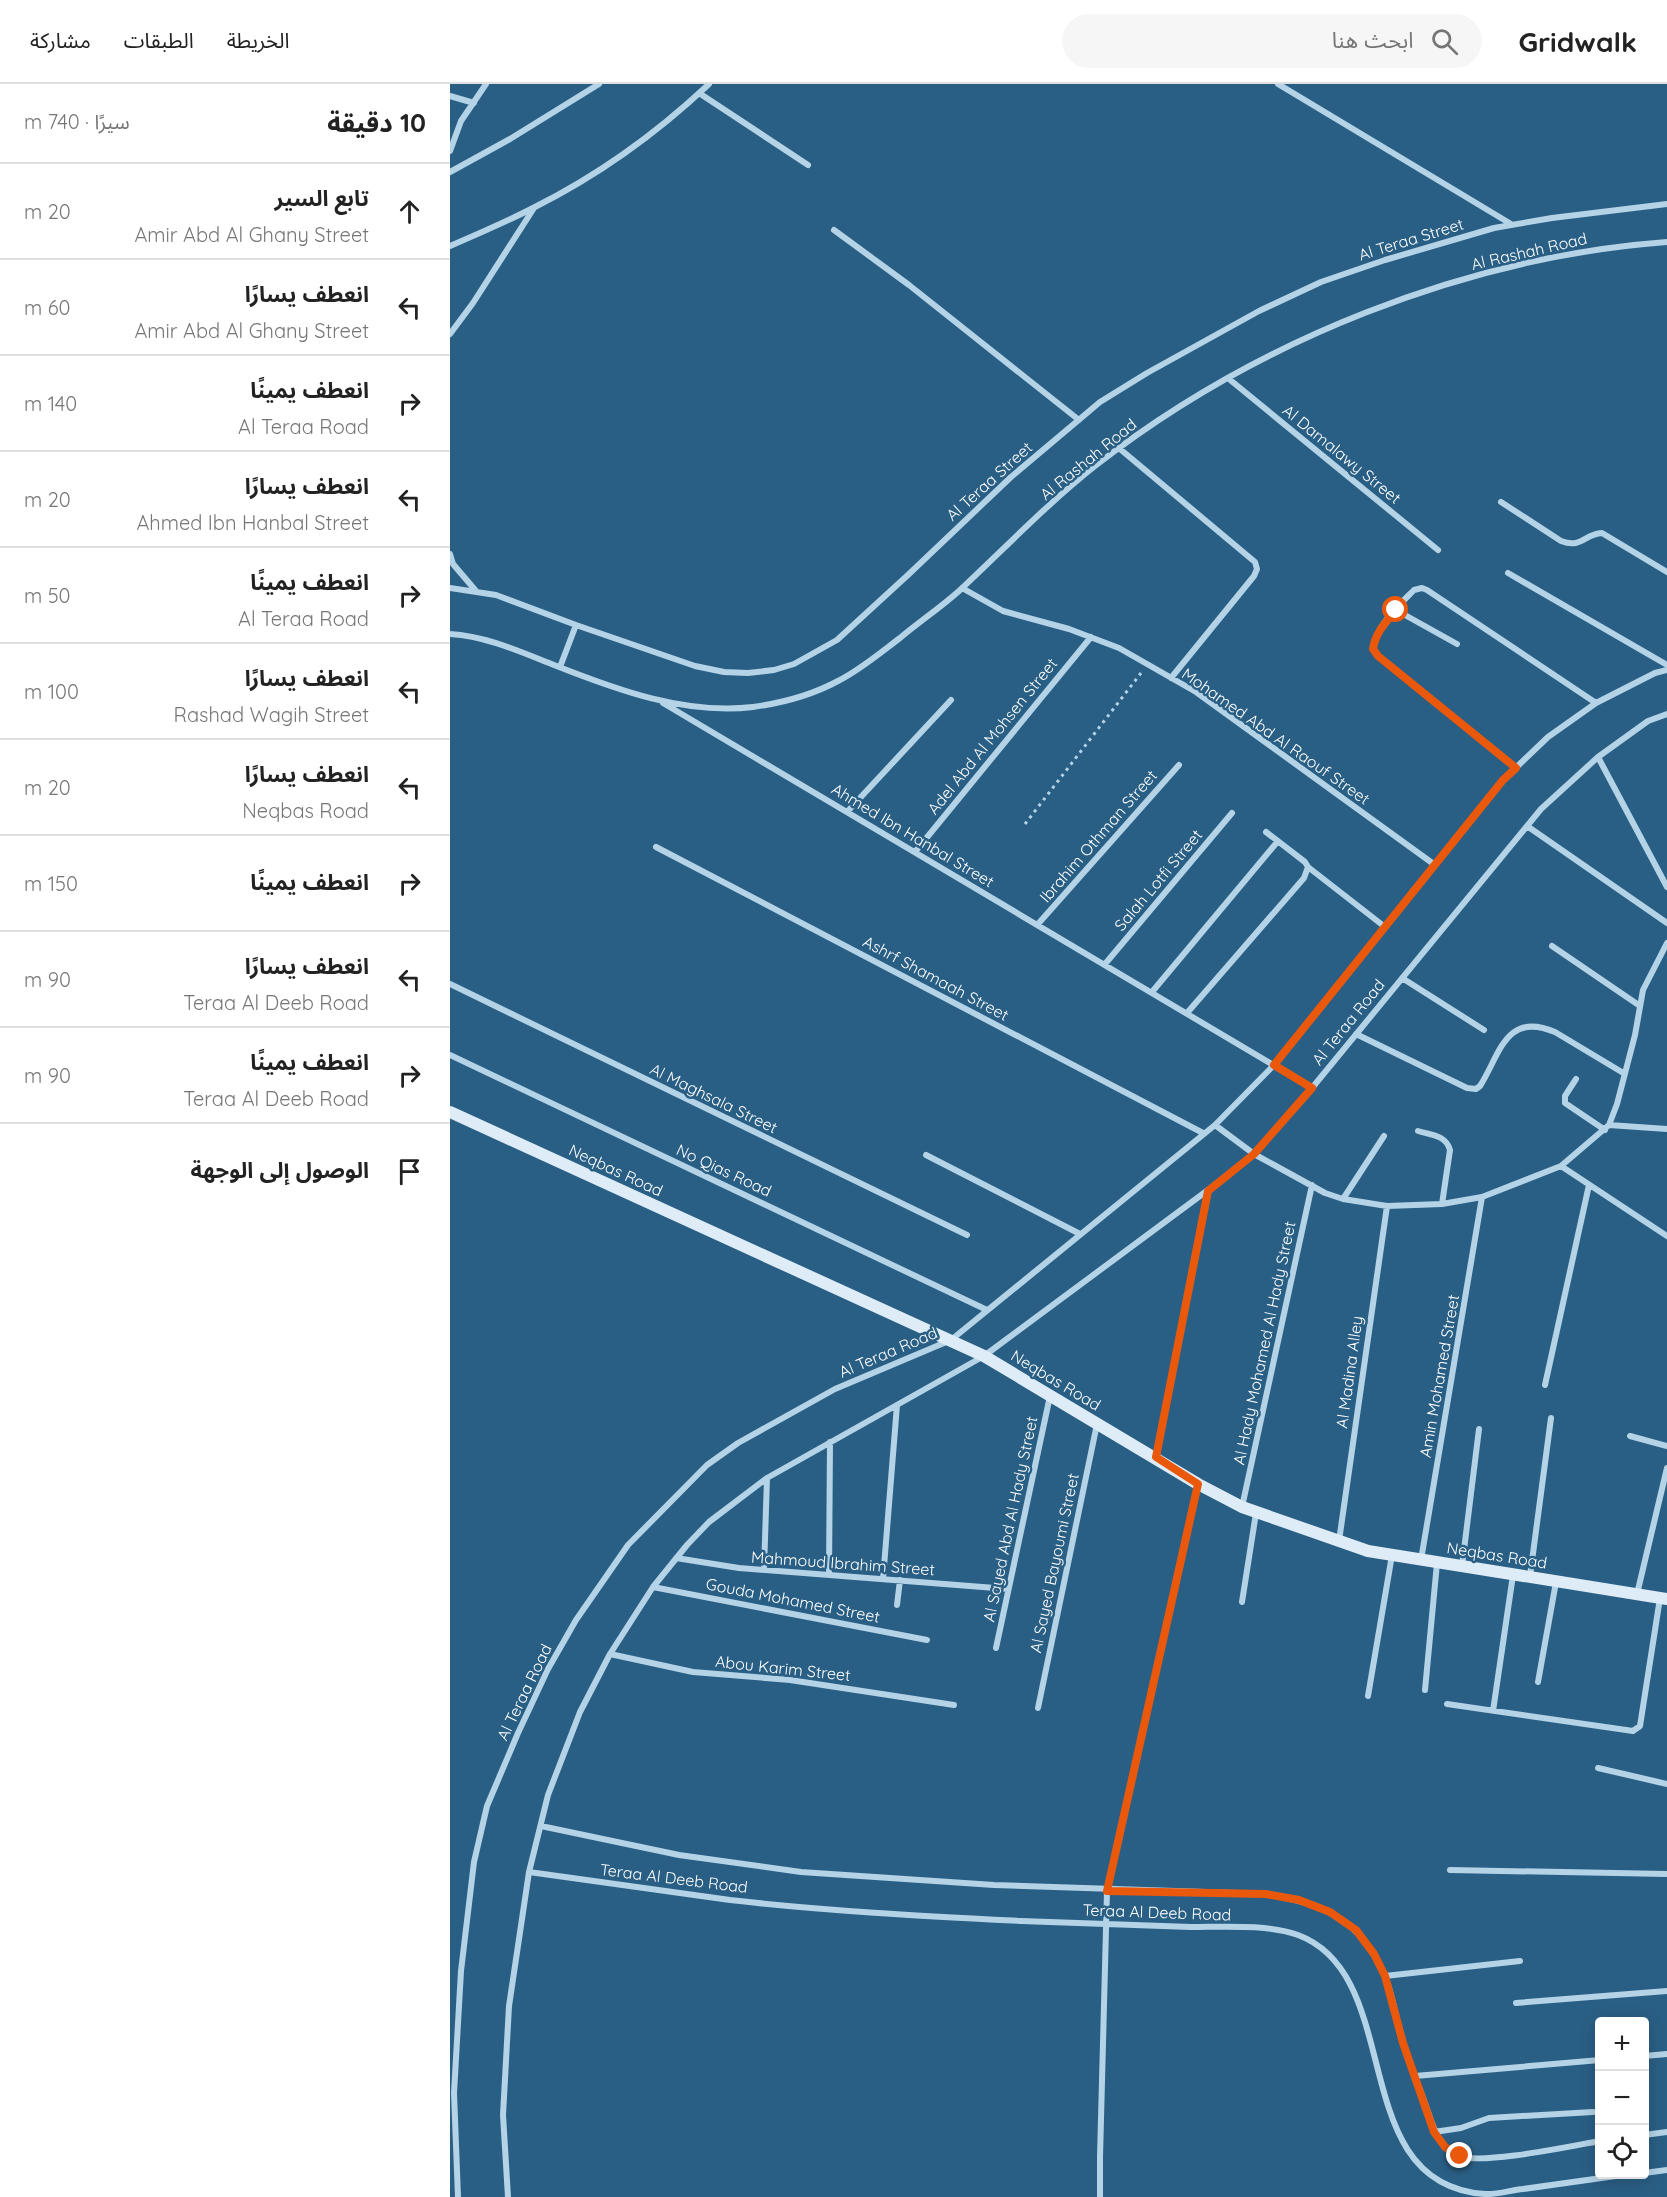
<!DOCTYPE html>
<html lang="ar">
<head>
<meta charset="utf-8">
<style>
  :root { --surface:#fff; --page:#f6f6f6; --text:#222; --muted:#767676; --line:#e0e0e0 }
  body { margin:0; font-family:Quicksand,"Noto Sans Arabic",sans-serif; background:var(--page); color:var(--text); direction:rtl }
  .controls { position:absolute; right:18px; bottom:18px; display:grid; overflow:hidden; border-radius:6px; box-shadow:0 3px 15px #0003 }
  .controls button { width:54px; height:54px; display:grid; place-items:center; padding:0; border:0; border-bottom:2px solid var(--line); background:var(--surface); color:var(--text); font:30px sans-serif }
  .stop { position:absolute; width:18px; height:18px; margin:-14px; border:4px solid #ea580c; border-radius:50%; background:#fff }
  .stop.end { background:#ea580c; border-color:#fff; box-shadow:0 2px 6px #0008 }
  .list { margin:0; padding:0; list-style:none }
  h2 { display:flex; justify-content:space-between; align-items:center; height:78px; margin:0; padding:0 24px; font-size:26px }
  h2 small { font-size:20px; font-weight:400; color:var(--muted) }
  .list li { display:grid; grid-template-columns:39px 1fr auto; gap:18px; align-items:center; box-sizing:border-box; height:96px; padding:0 24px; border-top:2px solid var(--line) }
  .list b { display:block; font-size:22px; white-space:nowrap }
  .list p { margin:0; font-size:20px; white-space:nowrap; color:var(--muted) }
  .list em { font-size:20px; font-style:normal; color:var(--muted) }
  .icon { flex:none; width:33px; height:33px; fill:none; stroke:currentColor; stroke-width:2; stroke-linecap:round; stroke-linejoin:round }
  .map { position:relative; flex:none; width:1217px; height:2113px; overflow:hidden; direction:ltr }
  header { display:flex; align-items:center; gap:36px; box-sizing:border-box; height:84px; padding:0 30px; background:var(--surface); border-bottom:2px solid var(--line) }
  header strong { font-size:28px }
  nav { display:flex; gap:33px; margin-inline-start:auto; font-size:21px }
  .search { width:420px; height:54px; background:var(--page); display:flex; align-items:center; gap:15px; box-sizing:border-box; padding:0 21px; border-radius:33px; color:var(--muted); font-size:22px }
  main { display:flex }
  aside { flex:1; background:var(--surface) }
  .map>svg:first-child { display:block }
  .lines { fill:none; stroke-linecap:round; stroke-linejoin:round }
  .path { stroke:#b4d3e7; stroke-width:3; stroke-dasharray:3 4.5; stroke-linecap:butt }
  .street { stroke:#b4d3e7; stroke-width:6 }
  .secondary { stroke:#deecf7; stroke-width:12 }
  .route { stroke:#ea580c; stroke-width:8 }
  .labels { text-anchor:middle; stroke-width:5; stroke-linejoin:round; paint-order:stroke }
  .street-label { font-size:16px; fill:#fff; stroke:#2a5f85 }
</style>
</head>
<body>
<header>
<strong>Gridwalk</strong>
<div class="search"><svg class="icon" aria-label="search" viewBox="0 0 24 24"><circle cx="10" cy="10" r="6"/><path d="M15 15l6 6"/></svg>ابحث هنا</div>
<nav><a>الخريطة</a><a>الطبقات</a><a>مشاركة</a></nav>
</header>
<main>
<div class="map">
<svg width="1217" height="2113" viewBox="0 0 1217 2113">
  <rect width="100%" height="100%" fill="#2a5f85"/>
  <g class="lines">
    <path class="path" d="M575,740L691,589"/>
    <path class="street" d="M828,0L1061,140
      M249,9L358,81
      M0,12L24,19
      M0,67L11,37L36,0
      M0,88L60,55L149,0
      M384,146L459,201L629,336
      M0,162C28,150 56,138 83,124C147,92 207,49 259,0
      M0,250L23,219L84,124
      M779,295L988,466
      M670,365L805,478L807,485L804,492L721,594
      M1051,418L1111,457C1132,465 1134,450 1152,449L1217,488
      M0,470L3,480L26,507
      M1058,489L1217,581
      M0,504L46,511L126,541L245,582L274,588L298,589L324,586L344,580L387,556L459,490L561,393L650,318L697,289L809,227L871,198L935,176L1044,144L1102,134L1217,120
      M512,504L553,527L619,545L669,564L746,608L985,781
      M946,526L1007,560
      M0,550C36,552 71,568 104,581C167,606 235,631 303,623C332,619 362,611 388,597C410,586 430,569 450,554C469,538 490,524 509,507C554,465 597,420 645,382C805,257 1015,173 1217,158
      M110,583L126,541
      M213,619L862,1004
      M1148,673L1217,803
      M1066,684L928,572L923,565C926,542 948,522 964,506L972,504L977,506L1146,619
      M397,728L501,616
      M1077,742L1217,839
      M206,763L753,1049
      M465,768L641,553
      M858,783L935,843
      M588,840L729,681
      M1102,862L1190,922
      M655,880L782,729
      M952,894L1034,946
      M0,900L517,1151
      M702,908L828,757
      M737,929L854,794L858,783L855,778L816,748
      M906,950L1017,1004L1026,1005L1030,1002C1050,971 1055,927 1105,948L1175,990
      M0,971L537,1226
      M1126,995L1115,1012V1019L1155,1046
      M765,1041L804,1070L875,1109L893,1115L937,1122L992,1120L1032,1113L1111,1082L1159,1041L1167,1020L1185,951L1193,906L1217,859
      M1159,1041L1217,1045
      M968,1047C981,1051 996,1051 1000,1066L992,1120
      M476,1071L630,1150
      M1111,1082L1217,1152
      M893,1115L934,1052
      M1095,1301L1139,1101
      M1180,1352L1217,1362
      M706,1373L758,1106
      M792,1423L862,1101
      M889,1457L937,1122
      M226,1474L289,1484L558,1505
      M971,1476L1032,1113
      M1012,1482L1029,1345
      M314,1486L317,1394
      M379,1491L380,1358
      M1080,1492L1101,1334
      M433,1495L447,1321
      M203,1503L477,1556
      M1187,1510L1217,1384
      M792,1518L806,1429
      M447,1521L450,1496
      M546,1564L600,1312
      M160,1570L243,1588L340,1596L504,1621
      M1088,1598L1106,1498
      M975,1606L987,1479
      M918,1612L942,1471
      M997,1620L1183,1647L1190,1642L1210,1514
      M588,1624L647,1340
      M1043,1627L1063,1491
      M1148,1684L1217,1700
      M91,1742L229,1771L351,1788L544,1801L816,1810C872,1819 910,1835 934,1890C943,1911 946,1935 952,1956C959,1979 969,2002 977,2025C983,2043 989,2064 1009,2072C1033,2081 1121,2062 1150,2057
      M1000,1786L1217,1790
      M79,1788C146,1797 213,1807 280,1816C376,1827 474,1832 571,1837C628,1839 684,1841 741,1843C773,1843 819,1840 848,1851C958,1892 893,2100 1035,2110C1047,2111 1061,2106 1073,2105C1108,2100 1144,2095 1180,2090
      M935,1892L1070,1877
      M1066,1919L1217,1907
      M1194,1972L1217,1970
      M965,1992L1150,1976
      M984,2048L1011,2044L1039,2034L1143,2028
      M1194,2051L1217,2048
      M1194,2089L1217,2086
      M8,2113L4,2009L11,1887L24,1778L37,1722L68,1649L98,1585L126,1536L178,1461L257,1381L288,1359L385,1305L501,1256L765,1041L824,981L1053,696L1098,653L1146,619L1205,589L1217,586
      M58,2113L53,2031L59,1922L79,1788L98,1711L130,1628L160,1570L203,1503L237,1461L259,1438L317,1394L534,1272L758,1106L804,1070L862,1004L1091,725L1148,673L1198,637L1217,630
      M650,2113V2073L657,1807L748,1401"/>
    <path class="secondary" d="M0,1028L534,1272L748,1400L792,1423L918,1467L1217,1515"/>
  </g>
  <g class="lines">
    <path class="route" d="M946,526C936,538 925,549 923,565L928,572L1066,684L1053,696L824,981L862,1004L804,1070L758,1107L706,1373L748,1400L657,1807L816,1810L849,1816L880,1828L906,1846L924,1870L935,1892L953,1959L984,2048L995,2063L1010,2072"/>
  </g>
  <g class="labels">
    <g class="street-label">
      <text transform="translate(961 155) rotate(-17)" y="6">Al Teraa Street</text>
      <text transform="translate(1079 167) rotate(-13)" y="6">Al Rashah Road</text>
      <text transform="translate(892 370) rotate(39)" y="6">Al Damalawy Street</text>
      <text transform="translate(638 375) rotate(-39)" y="6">Al Rashah Road</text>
      <text transform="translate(539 397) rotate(-42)" y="6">Al Teraa Street</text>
      <text transform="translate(542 652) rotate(-51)" y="6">Adel Abd Al Mohsen Street</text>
      <text transform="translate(826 652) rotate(35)" y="6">Mohamed Abd Al Raouf Street</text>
      <text transform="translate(463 751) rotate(31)" y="6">Ahmed Ibn Hanbal Street</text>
      <text transform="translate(648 752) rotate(-49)" y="6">Ibrahim Othman Street</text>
      <text transform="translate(708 796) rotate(-50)" y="6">Salah Lotfi Street</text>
      <text transform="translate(486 894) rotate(28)" y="6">Ashrf Shamaah Street</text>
      <text transform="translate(898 938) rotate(-51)" y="6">Al Teraa Road</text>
      <text transform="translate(264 1014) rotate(26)" y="6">Al Maghsala Street</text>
      <text transform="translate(166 1086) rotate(25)" y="6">Neqbas Road</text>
      <text transform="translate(274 1086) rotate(25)" y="6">No Qias Road</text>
      <text transform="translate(814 1259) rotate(-78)" y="6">Al Hady Mohamed Al Hady Street</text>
      <text transform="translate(438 1268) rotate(-23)" y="6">Al Teraa Road</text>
      <text transform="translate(899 1288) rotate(-82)" y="6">Al Madina Alley</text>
      <text transform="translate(989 1292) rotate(-80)" y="6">Amin Mohamed Street</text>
      <text transform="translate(606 1296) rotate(31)" y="6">Neqbas Road</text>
      <text transform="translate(560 1435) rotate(-78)" y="6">Al Sayed Abd Al Hady Street</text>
      <text transform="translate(1047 1471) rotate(9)" y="6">Neqbas Road</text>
      <text transform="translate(393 1479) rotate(4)" y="6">Mahmoud Ibrahim Street</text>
      <text transform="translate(604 1479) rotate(-78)" y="6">Al Sayed Bayoumi Street</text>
      <text transform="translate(343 1516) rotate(11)" y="6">Gouda Mohamed Street</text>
      <text transform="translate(333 1584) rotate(6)" y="6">Abou Karim Street</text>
      <text transform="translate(74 1608) rotate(-64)" y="6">Al Teraa Road</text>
      <text transform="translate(224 1794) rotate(7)" y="6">Teraa Al Deeb Road</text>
      <text transform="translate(707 1828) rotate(2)" y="6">Teraa Al Deeb Road</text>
    </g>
  </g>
</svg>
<div class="controls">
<button>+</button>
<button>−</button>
<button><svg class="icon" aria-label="locate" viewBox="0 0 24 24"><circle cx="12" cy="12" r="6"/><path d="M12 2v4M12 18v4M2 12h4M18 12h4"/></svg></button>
</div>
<div class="stop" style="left:946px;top:526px"></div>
<div class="stop end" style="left:1010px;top:2072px"></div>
</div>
<aside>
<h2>10 دقيقة<small>سيرًا · 740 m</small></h2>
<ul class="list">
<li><svg class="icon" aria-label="ahead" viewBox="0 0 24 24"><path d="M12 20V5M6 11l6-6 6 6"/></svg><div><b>تابع السير</b><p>Amir Abd Al Ghany Street</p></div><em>20 m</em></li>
<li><svg class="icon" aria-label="left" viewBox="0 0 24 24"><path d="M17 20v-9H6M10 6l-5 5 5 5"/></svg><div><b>انعطف يسارًا</b><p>Amir Abd Al Ghany Street</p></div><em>60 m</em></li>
<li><svg class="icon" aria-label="right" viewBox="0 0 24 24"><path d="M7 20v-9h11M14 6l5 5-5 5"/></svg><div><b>انعطف يمينًا</b><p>Al Teraa Road</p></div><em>140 m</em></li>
<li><svg class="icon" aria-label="left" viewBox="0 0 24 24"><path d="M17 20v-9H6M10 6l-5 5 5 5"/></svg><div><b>انعطف يسارًا</b><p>Ahmed Ibn Hanbal Street</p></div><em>20 m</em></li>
<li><svg class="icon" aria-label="right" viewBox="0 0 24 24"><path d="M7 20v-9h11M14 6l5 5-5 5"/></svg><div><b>انعطف يمينًا</b><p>Al Teraa Road</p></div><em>50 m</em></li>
<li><svg class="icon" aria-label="left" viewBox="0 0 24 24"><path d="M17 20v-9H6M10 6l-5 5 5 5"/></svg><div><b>انعطف يسارًا</b><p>Rashad Wagih Street</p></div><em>100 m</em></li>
<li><svg class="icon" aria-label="left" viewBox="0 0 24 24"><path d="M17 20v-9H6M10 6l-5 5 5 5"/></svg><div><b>انعطف يسارًا</b><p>Neqbas Road</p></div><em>20 m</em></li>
<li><svg class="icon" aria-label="right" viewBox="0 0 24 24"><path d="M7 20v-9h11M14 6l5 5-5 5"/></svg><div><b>انعطف يمينًا</b></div><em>150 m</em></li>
<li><svg class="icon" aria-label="left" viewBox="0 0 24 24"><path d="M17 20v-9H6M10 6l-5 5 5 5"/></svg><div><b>انعطف يسارًا</b><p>Teraa Al Deeb Road</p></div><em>90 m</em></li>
<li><svg class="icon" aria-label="right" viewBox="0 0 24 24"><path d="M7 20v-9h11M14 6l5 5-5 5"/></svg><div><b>انعطف يمينًا</b><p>Teraa Al Deeb Road</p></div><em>90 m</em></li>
<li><svg class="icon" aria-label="arrive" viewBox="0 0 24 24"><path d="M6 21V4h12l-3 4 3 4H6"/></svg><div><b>الوصول إلى الوجهة</b></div></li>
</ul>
</aside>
</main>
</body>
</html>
